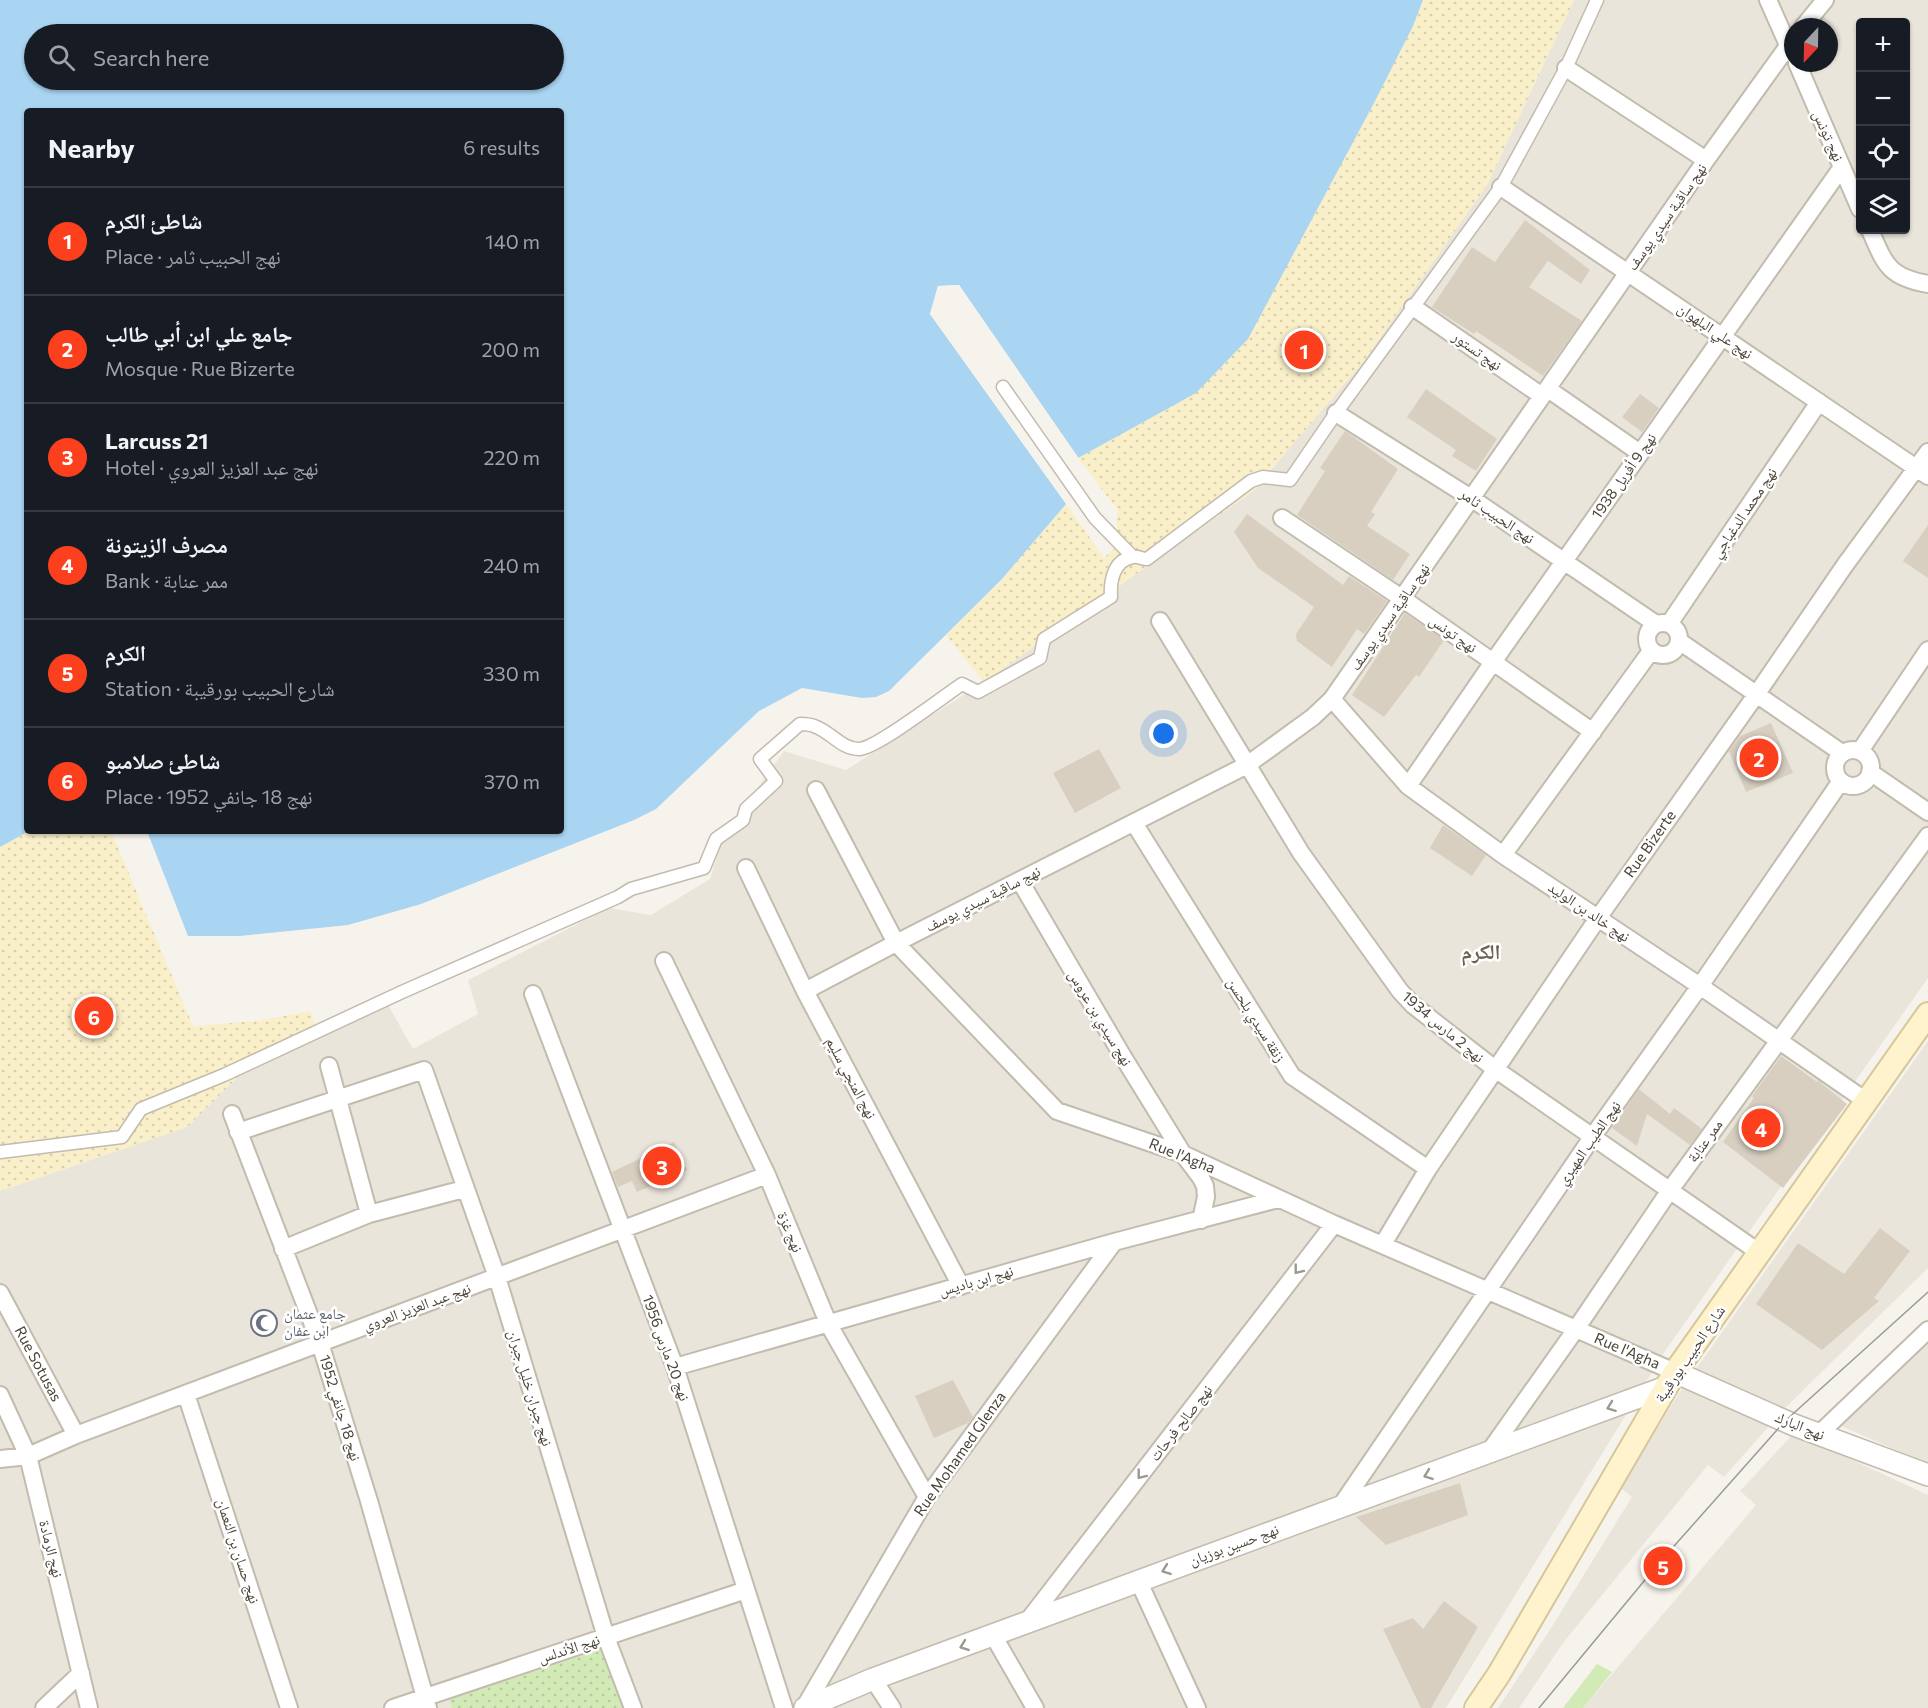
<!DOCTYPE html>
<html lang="en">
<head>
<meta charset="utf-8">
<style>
  :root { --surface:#171b24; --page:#242831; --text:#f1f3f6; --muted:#9ea1a6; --line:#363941; --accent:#fc3f1d }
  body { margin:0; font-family:Commissioner,"Noto Naskh Arabic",sans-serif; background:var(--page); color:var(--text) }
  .controls { position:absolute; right:18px; top:18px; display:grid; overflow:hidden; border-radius:6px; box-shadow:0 2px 4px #0004 }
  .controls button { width:54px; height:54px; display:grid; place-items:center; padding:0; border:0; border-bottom:2px solid var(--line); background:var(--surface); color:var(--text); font:30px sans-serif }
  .compass { position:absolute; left:1784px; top:18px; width:54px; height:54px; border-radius:50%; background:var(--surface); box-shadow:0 2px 4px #0004; rotate:202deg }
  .you { position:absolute; left:1164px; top:734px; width:21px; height:21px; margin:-15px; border:4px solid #fff; border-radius:50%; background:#1a73e8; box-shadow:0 0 0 9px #1a73e833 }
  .badge { display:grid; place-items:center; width:39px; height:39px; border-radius:50%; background:var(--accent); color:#fff; font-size:20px; font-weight:700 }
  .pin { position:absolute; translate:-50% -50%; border:3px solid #fff; box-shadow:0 2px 6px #0006 }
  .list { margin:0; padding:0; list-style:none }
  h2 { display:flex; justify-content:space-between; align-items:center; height:78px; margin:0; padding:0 24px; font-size:26px }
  h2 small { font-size:20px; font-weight:400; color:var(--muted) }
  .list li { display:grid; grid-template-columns:39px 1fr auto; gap:18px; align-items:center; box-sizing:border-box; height:108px; padding:0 24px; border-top:2px solid var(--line) }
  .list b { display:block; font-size:22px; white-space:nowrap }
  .list p { margin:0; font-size:20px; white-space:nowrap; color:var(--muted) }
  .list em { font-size:20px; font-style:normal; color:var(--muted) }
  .icon { flex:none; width:33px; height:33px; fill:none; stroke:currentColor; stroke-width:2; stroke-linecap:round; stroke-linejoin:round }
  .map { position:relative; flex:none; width:1928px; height:1708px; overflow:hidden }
  .search { position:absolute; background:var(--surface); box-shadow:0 2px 4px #0004; left:24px; top:24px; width:540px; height:66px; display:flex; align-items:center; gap:15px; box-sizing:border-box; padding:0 21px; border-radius:33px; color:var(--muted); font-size:22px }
  .panel { position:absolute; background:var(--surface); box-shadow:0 2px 4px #0004; left:24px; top:108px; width:540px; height:726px; border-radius:6px }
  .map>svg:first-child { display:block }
  .residential { fill:#eae5da; fill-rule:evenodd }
  .grass { fill:#d2eab5 }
  .sand { fill:url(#sand-dots) }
  .park { fill:url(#park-dots) }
  .water { fill:#a9d4f2; fill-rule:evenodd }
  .pier { fill:#f6f3ec }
  .building { fill:#d8cfc1 }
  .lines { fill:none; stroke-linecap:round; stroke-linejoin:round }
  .pedestrian-casing { stroke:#c2bbae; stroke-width:15 }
  .minor-casing { stroke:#c2bbae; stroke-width:20 }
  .tertiary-casing { stroke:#c2bbae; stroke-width:24 }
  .secondary-casing { stroke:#d6c79b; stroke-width:26 }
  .pedestrian { stroke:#fff; stroke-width:12 }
  .minor { stroke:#fff; stroke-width:16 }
  .tertiary { stroke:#fff; stroke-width:21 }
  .secondary { stroke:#fff3cd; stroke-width:22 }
  .tram { stroke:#9a9a9a; stroke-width:1.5 }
  .oneway { stroke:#9c9892 }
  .labels { text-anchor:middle; stroke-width:5; stroke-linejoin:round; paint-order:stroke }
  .street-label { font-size:15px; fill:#4b4439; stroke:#fff }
  .worship-label { font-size:15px; fill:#5b616d; stroke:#fff; text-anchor:start }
  .district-label { font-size:21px; font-weight:bold; fill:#6e6250; stroke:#fff }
</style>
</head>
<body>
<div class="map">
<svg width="1928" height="1708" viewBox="0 0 1928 1708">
  <defs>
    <pattern id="sand-dots" width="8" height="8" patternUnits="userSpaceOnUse" patternTransform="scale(1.5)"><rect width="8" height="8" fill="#f9efc9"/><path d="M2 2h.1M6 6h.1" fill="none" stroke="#d7cead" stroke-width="1.8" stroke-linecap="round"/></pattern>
    <pattern id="park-dots" width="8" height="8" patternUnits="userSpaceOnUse" patternTransform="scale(1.5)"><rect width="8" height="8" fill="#d2eab5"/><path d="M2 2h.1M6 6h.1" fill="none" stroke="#b6ca9c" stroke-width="1.8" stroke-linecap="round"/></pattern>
  </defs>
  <rect width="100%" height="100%" fill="#f6f3ec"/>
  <path class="residential" d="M1574,0H1928V978L1665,1351L1446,1708H0V1191L187,1127L245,1070L388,1005L413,1049L478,1014L468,980L609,908L651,915L710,879L724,835L784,751L846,770L984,682L1253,491L1363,362L1487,185ZM1860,22H1906V230H1860ZM1793,27H1829V63H1793Z
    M1928,1041V1268L1786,1407L1724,1477L1708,1465L1563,1643L1519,1708H1498L1551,1628L1632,1497L1621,1488L1679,1393Z
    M1928,1320V1464L1823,1418Z
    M1794,1433L1928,1495V1708H1583L1756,1505L1740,1491Z"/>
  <path class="grass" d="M1597,1664L1612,1672L1583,1708H1563Z"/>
  <path class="sand" d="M1423,0H1574L1487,185L1363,362L1253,491L984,682L946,635L1002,579L1066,504L1104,558L1117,546V509L1078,458L1196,393L1413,26Z
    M29,831H111L193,1026L257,1021L311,1011L317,1037L245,1070L187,1127L0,1191V847Z"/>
  <path class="park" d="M609,1647L628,1708H452L449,1699Z"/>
  <path class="water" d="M0,0H1423L1413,26L1375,101L1248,339L1196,393L1078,458L959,285L938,286L930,314L1066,504L1002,579L889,691L876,697L862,698L802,688L759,711L656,809L634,820L421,904L348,925L240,936H188L147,831H561V111H27V831H29L0,847ZM34,34H554V80H34Z"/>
  <path class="pier" d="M959,285L1080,460H1076L958,288L940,289L933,314L1068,502V506L930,314L938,286Z"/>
  <path class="building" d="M1525,220L1590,270L1581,284L1548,261L1529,287L1582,321L1543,376L1476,331L1474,334L1432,307L1472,247L1495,262Z
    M1426,389L1497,439L1476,471L1452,456L1456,450L1407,417Z
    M1640,394L1659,408L1642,432L1622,417Z
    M1345,431L1398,469L1371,512L1375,514L1367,526L1410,554L1393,580L1297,515L1325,471L1320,468Z
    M1247,514L1343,585L1349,576L1387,601L1364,634L1357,629L1332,667L1297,641L1296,634L1314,607L1258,568L1234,532Z
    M1928,525V578L1903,561Z
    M1405,613L1444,640L1419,677L1416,675L1384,717L1352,695Z
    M1771,723L1793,773L1746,792L1729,751L1740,736Z
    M1099,749L1121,788L1075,813L1053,773Z
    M1443,825L1486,855L1472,876L1430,848Z
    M1781,1056L1817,1082L1818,1080L1821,1083L1847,1104L1783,1188L1723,1142L1754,1098L1752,1096Z
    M1639,1089L1670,1114L1674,1108L1702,1129L1690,1145L1647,1114L1637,1146L1612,1128Z
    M674,1142L687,1170L637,1192L632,1181L618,1187L612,1172Z
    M1880,1228L1910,1251L1874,1298L1879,1301L1822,1350L1756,1304L1798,1243L1844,1274Z
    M953,1380L973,1417L968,1423L934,1438L915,1396Z
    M1460,1483L1468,1515L1386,1545L1356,1517Z
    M1444,1601L1478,1627L1431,1708H1421L1383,1629L1413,1618L1423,1629Z"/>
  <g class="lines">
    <defs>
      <path id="pedestrian" d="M1003,387L1095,518L1133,557
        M0,1152L122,1137L141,1109L224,1075L402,992L618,897L631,889L704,868L716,839L743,820L746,809L776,781L760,759L800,724C804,724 809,724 814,726C830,731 841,749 859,749C876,749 944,696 962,684L978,692L1040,658L1044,639L1111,597C1110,582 1113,560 1133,557C1137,556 1143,559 1147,559L1251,481L1263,477L1290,480L1336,413L1501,187L1566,68L1597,0"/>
      <path id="minor" d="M1768,0L1792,54
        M1803,27L1825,0
        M1797,63L1860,209
        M1566,68L1706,160
        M1501,187L1928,476
        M1870,230C1885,264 1888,277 1928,284
        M1413,307L1542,396
        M1548,389L1640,453
        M1336,413L1471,498L1656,624
        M1282,518L1403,599L1593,732
        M1160,621L1301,853L1400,991L1413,1005L1495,1069L1760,1253
        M1647 639a16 16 0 1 1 32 0a16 16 0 1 1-32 0Z
        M1669,624L1819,402
        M1679,641L1842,753
        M1332,699L1408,786L1503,855L1700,986L1866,1101
        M1835 768a18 18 0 1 1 36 0a18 18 0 1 1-36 0Z
        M1860,751L1928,650
        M1870,772L1928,812
        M1408,786L1493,662L1842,167
        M816,790L896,943L1057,1111L1183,1154L1334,1224L1675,1372
        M1134,823L1292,1076L1428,1169
        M1503,855L1651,651
        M746,868L805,991L961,1286
        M1020,881L1122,1055L1183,1154L1201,1178L1205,1186L1206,1197L1201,1220
        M664,961L767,1175L829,1325L927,1497
        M805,991L896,943L1247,765L1313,717L1332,699L1706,160L1793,39
        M533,994L675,1367L784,1708
        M329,1066L369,1214
        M232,1114L320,1343L369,1501L428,1708
        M238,1132L424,1070L497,1277L606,1637L633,1708
        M1383,1244L1428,1169L1598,918L1756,695L1845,565L1928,452
        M283,1249L369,1214L464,1189
        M0,1293L76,1435
        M675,1367L1114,1242L1278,1199
        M186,1394L289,1708
        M0,1395L28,1456L89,1708
        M1819,1434L1928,1330
        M1489,1452L1576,1329L1670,1190L1928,836
        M0,1459L28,1456L76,1435L767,1175
        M1340,1507L1593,1136L1700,986L1841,781
        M1138,1580L1197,1708
        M1027,1622L1334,1224
        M993,1635L1035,1708
        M873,1679L892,1708
        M44,1708L81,1673
        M393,1708L746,1590
        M804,1708L927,1497L1114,1242"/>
      <path id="tertiary" d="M1675,1372L1794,1425L1928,1475
        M805,1708L873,1679L1666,1387"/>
      <path id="secondary" d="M1476,1708L1499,1674L1675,1372L1928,1014"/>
    </defs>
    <use href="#pedestrian" class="pedestrian-casing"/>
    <use href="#minor" class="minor-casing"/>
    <use href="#tertiary" class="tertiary-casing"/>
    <use href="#secondary" class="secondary-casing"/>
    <use href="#pedestrian" class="pedestrian"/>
    <use href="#minor" class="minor"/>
    <use href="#tertiary" class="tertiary"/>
    <use href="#secondary" class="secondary"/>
    <path class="tram" d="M1539,1708L1659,1563L1785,1421L1928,1292"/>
  </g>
  <defs><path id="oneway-chevron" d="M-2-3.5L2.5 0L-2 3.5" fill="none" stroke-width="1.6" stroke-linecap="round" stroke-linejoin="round" transform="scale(1.5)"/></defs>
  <g class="oneway">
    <use href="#oneway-chevron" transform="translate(1298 1270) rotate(128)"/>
    <use href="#oneway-chevron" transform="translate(1611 1407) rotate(160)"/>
    <use href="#oneway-chevron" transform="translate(1141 1475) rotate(128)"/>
    <use href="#oneway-chevron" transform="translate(1428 1475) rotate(160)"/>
    <use href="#oneway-chevron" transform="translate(1166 1570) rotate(160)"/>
    <use href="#oneway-chevron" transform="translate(964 1646) rotate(160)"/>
  </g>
  <defs>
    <symbol id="mosque-ring" viewBox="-11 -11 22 22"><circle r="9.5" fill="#fff" stroke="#6b7280" stroke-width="1.5"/><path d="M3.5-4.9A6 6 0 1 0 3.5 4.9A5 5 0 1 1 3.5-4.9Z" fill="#6b7280"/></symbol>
  </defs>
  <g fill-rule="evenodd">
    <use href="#mosque-ring" x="249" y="1308" width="30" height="30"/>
  </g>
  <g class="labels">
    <g class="street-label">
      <text transform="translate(1828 136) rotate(66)" y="5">نهج تونس</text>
      <text transform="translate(1667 217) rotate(-55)" y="5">نهج ساقية سيدي يوسف</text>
      <text transform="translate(1715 331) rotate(34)" y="5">نهج علي البلهوان</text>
      <text transform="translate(1477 351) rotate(35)" y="5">نهج تستور</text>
      <text transform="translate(1624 476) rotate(-55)" y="5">نهج 9 أفريل 1938</text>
      <text transform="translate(1744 513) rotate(-56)" y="5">نهج محمد الدغباجي</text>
      <text transform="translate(1497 516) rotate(34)" y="5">نهج الحبيب ثامر</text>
      <text transform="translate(1390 617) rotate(-55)" y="5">نهج ساقية سيدي يوسف</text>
      <text transform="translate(1453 634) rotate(35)" y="5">نهج تونس</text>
      <text transform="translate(1650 844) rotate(-55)" y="5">Rue Bizerte</text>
      <text transform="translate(983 899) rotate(-27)" y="5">نهج ساقية سيدي يوسف</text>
      <text transform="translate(1589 912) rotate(34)" y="5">نهج خالد بن الوليد</text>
      <text transform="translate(1100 1018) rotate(59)" y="5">نهج سيدي بن عروس</text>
      <text transform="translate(1256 1020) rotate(58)" y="5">زنقة سيدي بلحسن</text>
      <text transform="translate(1443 1027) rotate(40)" y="5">نهج 2 مارس 1934</text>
      <text transform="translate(851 1078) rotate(62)" y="5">نهج المنجي سليم</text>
      <text transform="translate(1705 1141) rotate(-54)" y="5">ممر عنابة</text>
      <text transform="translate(1589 1143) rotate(-55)" y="5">نهج الطيب المهيري</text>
      <text transform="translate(1182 1156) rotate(22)" y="5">Rue l'Agha</text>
      <text transform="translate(790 1232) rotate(67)" y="5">نهج غزة</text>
      <text transform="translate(976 1281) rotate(-16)" y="5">نهج ابن باديس</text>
      <text transform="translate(417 1307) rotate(-20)" y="5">نهج عبد العزيز العروي</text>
      <text transform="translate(666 1348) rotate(70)" y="5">نهج 20 مارس 1956</text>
      <text transform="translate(1627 1351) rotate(23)" y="5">Rue l'Agha</text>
      <text transform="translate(1690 1354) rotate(-56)" y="5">شارع الحبيب بورقيبة</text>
      <text transform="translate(38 1364) rotate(62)" y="5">Rue Sotusas</text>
      <text transform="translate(530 1388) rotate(73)" y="5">نهج جبران خليل جبران</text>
      <text transform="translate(340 1408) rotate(73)" y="5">نهج 18 جانفي 1952</text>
      <text transform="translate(1181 1423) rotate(-52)" y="5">نهج صالح فرحات</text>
      <text transform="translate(1800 1426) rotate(22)" y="5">نهج البارك</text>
      <text transform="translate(960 1454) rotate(-55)" y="5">Rue Mohamed Glenza</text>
      <text transform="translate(1234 1545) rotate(-20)" y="5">نهج حسين بوزيان</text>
      <text transform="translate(51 1549) rotate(76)" y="5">نهج الرمادة</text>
      <text transform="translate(238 1551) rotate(72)" y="5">نهج حسان بن النعمان</text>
      <text transform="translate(569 1649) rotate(-18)" y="5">نهج الأندلس</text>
    </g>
    <g class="worship-label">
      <text x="284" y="1319">جامع عثمان<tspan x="284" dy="17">ابن عفان</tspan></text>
    </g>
    <g class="district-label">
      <text x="1481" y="959">الكرم</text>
    </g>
  </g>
</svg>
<div class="controls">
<button>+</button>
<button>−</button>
<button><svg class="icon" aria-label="locate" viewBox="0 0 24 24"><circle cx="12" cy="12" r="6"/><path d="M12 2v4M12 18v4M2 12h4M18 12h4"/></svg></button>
<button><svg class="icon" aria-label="layers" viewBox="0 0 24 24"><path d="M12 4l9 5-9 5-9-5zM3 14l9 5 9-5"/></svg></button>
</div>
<svg class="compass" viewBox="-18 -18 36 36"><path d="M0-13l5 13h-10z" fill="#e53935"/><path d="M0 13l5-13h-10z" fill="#9ea1a6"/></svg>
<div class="you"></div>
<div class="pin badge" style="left:1304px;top:350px">1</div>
<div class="pin badge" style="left:1759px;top:758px">2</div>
<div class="pin badge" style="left:662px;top:1166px">3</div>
<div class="pin badge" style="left:1761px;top:1128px">4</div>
<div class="pin badge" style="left:1663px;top:1566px">5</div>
<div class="pin badge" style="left:94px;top:1016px">6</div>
<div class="search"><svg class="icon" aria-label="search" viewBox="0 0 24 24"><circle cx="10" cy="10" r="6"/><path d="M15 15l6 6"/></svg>Search here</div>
<section class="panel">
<h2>Nearby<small>6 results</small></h2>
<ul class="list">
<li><span class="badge">1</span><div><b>شاطئ الکرم</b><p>Place · نهج الحبيب ثامر</p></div><em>140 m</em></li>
<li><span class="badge">2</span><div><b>جامع علي ابن أبي طالب</b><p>Mosque · Rue Bizerte</p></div><em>200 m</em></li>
<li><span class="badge">3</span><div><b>Larcuss 21</b><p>Hotel · نهج عبد العزيز العروي</p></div><em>220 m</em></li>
<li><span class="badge">4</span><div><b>مصرف الزيتونة</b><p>Bank · ممر عنابة</p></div><em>240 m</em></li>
<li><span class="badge">5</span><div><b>الكرم</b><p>Station · شارع الحبيب بورقيبة</p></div><em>330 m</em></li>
<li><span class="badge">6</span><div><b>شاطئ صلامبو</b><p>Place · نهج 18 جانفي 1952</p></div><em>370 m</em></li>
</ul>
</section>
</div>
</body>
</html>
